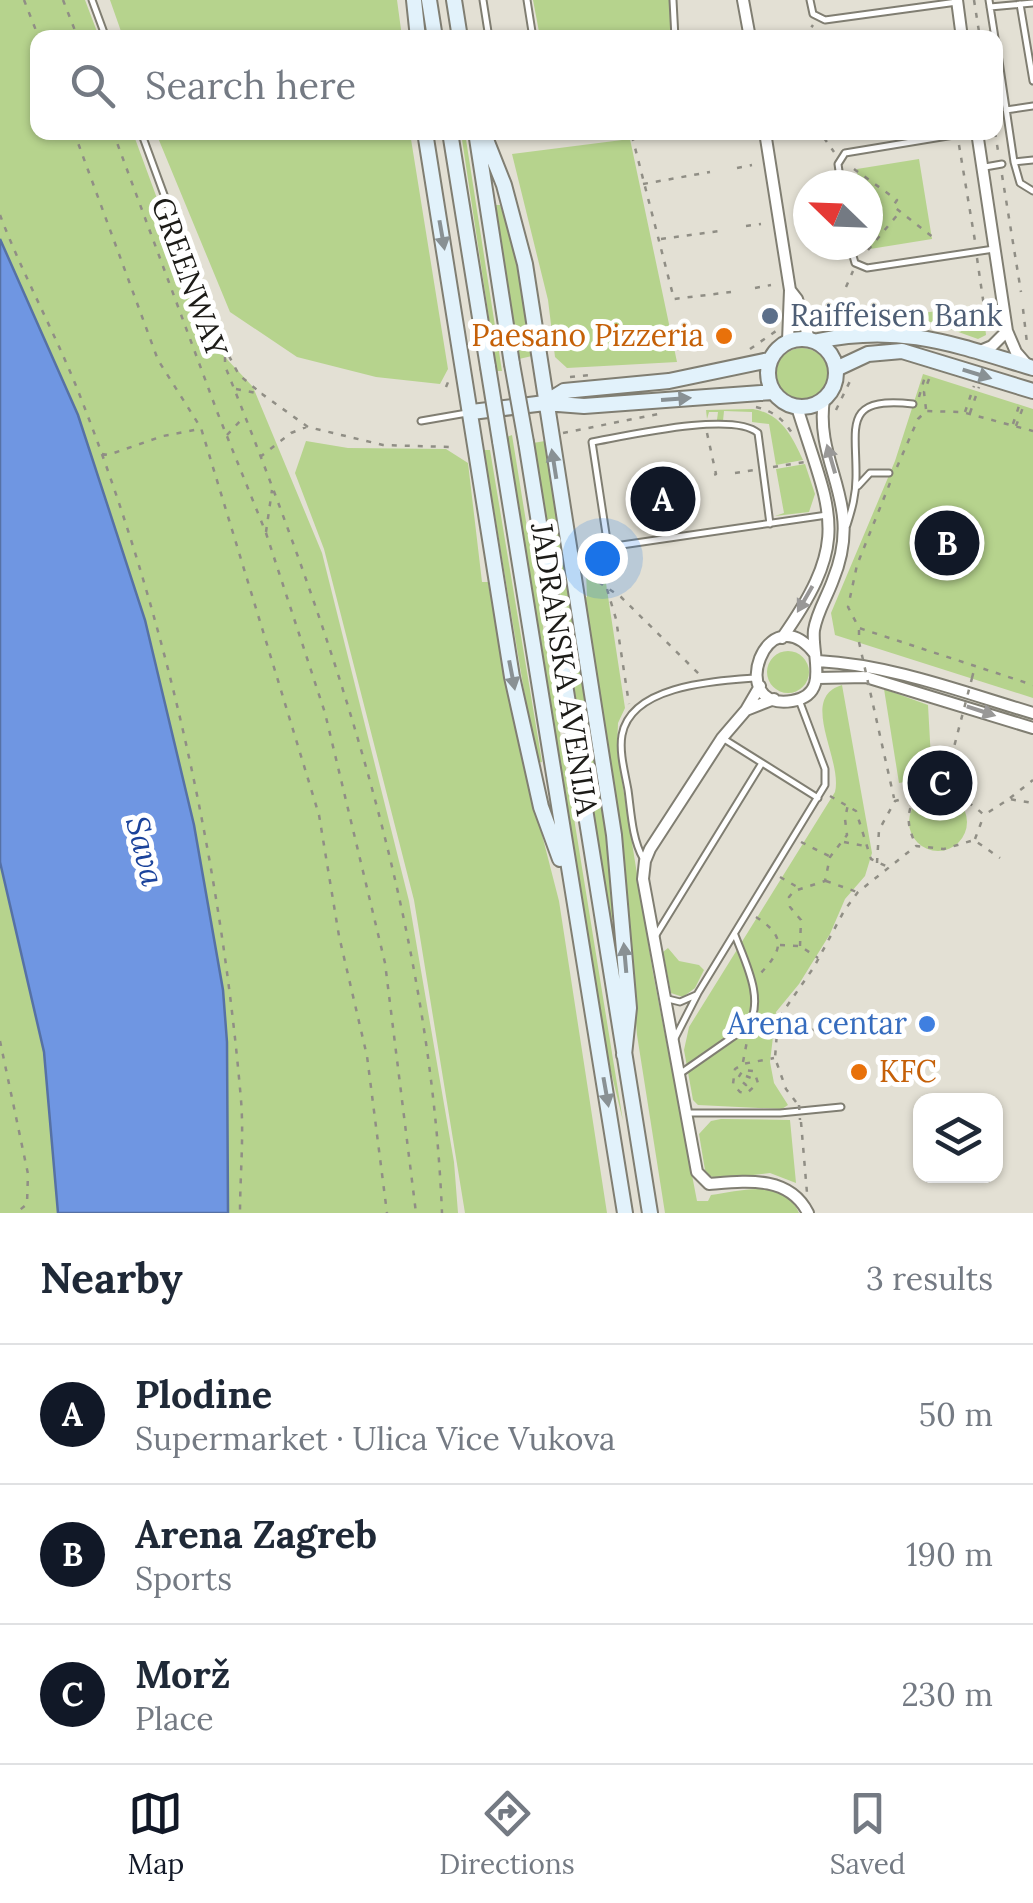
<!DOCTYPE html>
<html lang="en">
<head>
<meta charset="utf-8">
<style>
  :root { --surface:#fff; --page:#f6f6f7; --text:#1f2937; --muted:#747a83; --line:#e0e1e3; --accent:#111827 }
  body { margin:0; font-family:Lora,serif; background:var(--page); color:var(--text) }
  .controls { position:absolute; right:30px; bottom:30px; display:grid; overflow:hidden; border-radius:20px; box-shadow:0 2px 8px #0004 }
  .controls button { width:90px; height:90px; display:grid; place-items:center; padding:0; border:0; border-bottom:2px solid var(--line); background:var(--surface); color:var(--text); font:50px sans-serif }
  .compass { position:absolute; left:793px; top:170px; width:90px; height:90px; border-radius:50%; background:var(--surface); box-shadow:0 2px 8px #0004; rotate:293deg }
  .you { position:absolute; left:602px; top:558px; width:35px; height:35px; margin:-25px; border:8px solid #fff; border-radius:50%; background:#1a73e8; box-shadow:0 0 0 15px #1a73e833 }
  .badge { display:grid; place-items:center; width:65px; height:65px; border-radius:50%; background:var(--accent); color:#fff; font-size:32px; font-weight:700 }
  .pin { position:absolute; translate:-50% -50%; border:5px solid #fff; box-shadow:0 2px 10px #0006 }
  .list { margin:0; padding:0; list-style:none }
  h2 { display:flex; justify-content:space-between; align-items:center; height:130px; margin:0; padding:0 40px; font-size:42px }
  h2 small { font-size:32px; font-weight:400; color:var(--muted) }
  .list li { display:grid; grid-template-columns:65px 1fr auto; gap:30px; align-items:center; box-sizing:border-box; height:140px; padding:0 40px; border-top:2px solid var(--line) }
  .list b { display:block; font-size:38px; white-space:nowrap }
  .list p { margin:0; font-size:32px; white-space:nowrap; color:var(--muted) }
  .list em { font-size:32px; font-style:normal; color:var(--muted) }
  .icon { flex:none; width:55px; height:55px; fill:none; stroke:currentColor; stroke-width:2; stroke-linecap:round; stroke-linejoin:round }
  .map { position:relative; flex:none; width:1033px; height:1213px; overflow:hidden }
  .search { position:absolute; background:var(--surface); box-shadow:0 2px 8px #0004; left:30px; right:30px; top:30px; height:110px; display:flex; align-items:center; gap:25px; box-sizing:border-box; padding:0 35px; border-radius:20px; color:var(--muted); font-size:38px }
  .sheet { height:550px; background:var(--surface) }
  nav { display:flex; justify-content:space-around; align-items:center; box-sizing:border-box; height:140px; border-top:2px solid var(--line); background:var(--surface); font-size:28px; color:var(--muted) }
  nav a { display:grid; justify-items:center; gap:5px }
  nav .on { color:var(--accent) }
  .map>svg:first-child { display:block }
  .green { fill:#b6d38d }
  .water { fill:#6f96e2; stroke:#5671a5; stroke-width:2.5 }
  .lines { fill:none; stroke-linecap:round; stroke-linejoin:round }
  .lane-casing { stroke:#807e72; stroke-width:9 }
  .street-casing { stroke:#807e72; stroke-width:14 }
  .secondary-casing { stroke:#807e72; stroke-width:18 }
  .path { stroke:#908e85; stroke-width:2.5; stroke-dasharray:5 8; stroke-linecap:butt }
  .lane { stroke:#fff; stroke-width:5 }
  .street { stroke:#fff; stroke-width:10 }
  .secondary { stroke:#e2f2fb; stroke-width:14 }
  .secondary-bridge-casing { stroke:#807e72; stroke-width:18; stroke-linecap:butt }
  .path-bridge { stroke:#908e85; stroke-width:2.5; stroke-dasharray:5 8; stroke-linecap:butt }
  .secondary-bridge { stroke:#e2f2fb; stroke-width:14 }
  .oneway { fill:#899194 }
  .oneway2 { fill:#999897 }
  .service-dot { fill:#5c6f8a; stroke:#fff; stroke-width:4 }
  .food-dot { fill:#e8710a; stroke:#fff; stroke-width:4 }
  .shop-dot { fill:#3f7fe0; stroke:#fff; stroke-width:4 }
  .labels { text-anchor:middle; stroke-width:10; stroke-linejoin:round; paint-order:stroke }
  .street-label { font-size:30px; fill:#1c1b17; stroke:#fff }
  .service-label { font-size:30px; fill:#4e5e75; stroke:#fff; text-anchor:start }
  .food-label { font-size:30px; fill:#c56008; stroke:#fff; text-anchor:end }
  .shop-label { font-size:30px; fill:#366cbe; stroke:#fff; text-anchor:end }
  .water-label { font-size:32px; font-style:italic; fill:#1b439b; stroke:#fff }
</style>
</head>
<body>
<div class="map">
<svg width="1033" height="1213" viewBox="0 0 1033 1213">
  <rect width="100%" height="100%" fill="#e3e0d4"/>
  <path class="green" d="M0,0H85L99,37L38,38V132L133,133L191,291L223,355L253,387L322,553L409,901L454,1162L458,1213H228L227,1042L223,990L194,825L145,620L78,415L0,239Z
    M110,0H397L402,37H123Z
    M533,0H671L675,25L672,32L658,37H540Z
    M156,133H410L448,369L440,384L376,377L297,357L230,312Z
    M461,133H465L502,371H497Z
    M630,139L677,362L567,368L555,357L548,300L512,154Z
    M919,159L932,239L870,249L868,185H858L857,169Z
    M495,205H500L514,246L532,356L519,359Z
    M978,305L983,307L986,335L978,339L919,318L923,313Z
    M776 374a26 26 0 1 1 52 0a26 26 0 1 1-52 0Z
    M923,374L1033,409V698L835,635L831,613L895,461Z
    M753,409C781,414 792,436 803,460L776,465L769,424L752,422V412L724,411L723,421L717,420L718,412H709L707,419L706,410Z
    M512,435L623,1121L608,1059L507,437Z
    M306,441L348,448L446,449L468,463L482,582H488L518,741L559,901L607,1213H465L414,900L324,549L295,473Z
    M545,441L609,853L615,920H611L533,443Z
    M484,450H490L542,762L536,763Z
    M805,464L815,494L809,512L775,516L784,513L776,469Z
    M604,570L625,708L618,723L617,750L653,973L697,1201H708L711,1195C741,1191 784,1177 799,1213H665L637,1035L620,831L582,599L587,597L586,572Z
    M767 672a21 21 0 1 1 42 0a21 21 0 1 1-42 0Z
    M842,685L872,853L865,876L845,899L830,934L799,984L776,1012L770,1062L774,1083L788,1105L782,1109L698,1105L693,1100L684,1050L689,1027L835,792C843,759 798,698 842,685Z
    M884,689L928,705L932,777L899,783Z
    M909 822a29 29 0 1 1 58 0a29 29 0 1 1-58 0Z
    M0,862L44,1052L58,1213H0Z
    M668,948L679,961L699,965L704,970L695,988L683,997L671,993L663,952Z
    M721,1119L790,1120L796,1183L770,1173L719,1179L710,1176L705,1170L699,1134L711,1121Z"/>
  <path class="water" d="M0,239L78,415L145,620L194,825L223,990L227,1042L228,1213H58L44,1052L0,862Z"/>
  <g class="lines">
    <defs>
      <path id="lane" d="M92,0L106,38
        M483,0L489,38
        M527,0L533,38
        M673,0L675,38
        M810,0L813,14L825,20L957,2
        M989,0L995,38
        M1020,4L1033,81
        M990,7L1033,3
        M996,41L1014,162L1020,183L1033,191
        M1006,110L1033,106
        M141,132L203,301L225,350
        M503,132V133
        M1014,162L1033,160
        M985,167L1002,164
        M841,185L838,164L845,153L972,132
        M850,245L855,263L867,268L994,249
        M421,421L467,413
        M858,486L870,473H889
        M770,524L758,433C733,411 626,436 592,442L608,547L827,515
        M847,525C852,509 856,495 856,478C857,427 841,396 913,404
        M724,739L818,798
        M643,858C632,839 631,811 628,790C625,773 619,752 622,735C631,685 715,681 756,678
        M656,935L762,763
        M664,998L680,1002L696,995
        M674,1040L698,993L825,785V769L799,700
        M681,1073L747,1027C766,1001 745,962 735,935
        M689,1113H780L841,1107"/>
      <path id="street" d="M743,0L750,38
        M957,0L962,38
        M765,132L790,290L797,299L809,339
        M977,132L1007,331L1016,352L1029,367
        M788,341L790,290
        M980,351L992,346L1007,331
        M782,638C853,537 830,514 797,407
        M815,654C767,592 724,712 792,701C831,695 811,655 814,630C817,612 827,597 833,580C865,502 814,466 824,399
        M818,661C892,665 962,692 1033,713
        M818,678L866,677L1033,728
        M760,686L746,710L774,699
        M746,710L722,738L650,849L645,861L643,879L697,1172L709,1184C746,1181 789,1175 808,1213"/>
      <path id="secondary" d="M414,0L418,38
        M429,0L435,38
        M454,0L460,38
        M425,132L512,677L541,807L560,859
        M450,132L488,367
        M476,132L512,364
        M483,132L504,185L525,264L614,835L629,1008L624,1055
        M768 373a34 34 0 1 1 68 0a34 34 0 1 1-68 0Z
        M818,341C900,323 956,345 1033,368
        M836,369L868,354L902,351L1033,391
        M545,403L564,391L669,381L769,360
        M472,412L545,403L584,406L773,392
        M500,441L625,1213
        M526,442L650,1213"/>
    </defs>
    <use href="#lane" class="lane-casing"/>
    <use href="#street" class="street-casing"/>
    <use href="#secondary" class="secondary-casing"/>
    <path class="path" d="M24,0L39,38
      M63,0L78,38
      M974,0L980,38
      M804,38L813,25
      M74,132L158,360L201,428L319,815L339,936L367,1056L387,1213
      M113,132L218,414L266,533L325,713L385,963L416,1213
      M995,132L999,157
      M632,136L674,299L731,292
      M824,138L834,152
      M959,145L975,241
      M737,168L752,165
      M854,169L897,200L893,206L934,238
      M1002,175L1021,292
      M643,184L710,172
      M0,215C24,278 58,338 82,401C168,621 221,865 241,1100C244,1137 240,1176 240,1213
      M746,226L761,224
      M661,239L719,231
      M868,250L899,213
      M977,258L988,334
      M846,287L853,271
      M755,288L771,285
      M1023,309L1027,343
      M817,322L832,323L892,314L940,328
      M750,349L776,331
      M229,356L239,375L262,394
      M225,357V366C334,637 430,919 442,1213
      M570,377L590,375
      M446,387L451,375
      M236,389L262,394L308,427L383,445L451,447
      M919,397L926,373
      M756,407C773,411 783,419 792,433
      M926,409L924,392L931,374
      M836,410L852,377
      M965,412L974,386
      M970,413L979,387
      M1013,424L1020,403
      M1016,426L1025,402
      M563,433L658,414
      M707,433L716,474L711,476
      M227,435L242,419
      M102,454L108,455L163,436L200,429
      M260,457L291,433L306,427
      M773,467L805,462
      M897,467L918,419L926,411L962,412L1033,431
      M735,473L754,470
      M890,483L857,565L848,607L859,628L1033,685
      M266,532L272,490
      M588,575L621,597L701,676
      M607,589L616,619L629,704
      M859,630V642
      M972,678L975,666
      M944,788L948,770
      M830,796L856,811L871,859L888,867
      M915,796C906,815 907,826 916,845
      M1010,798L1033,780
      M975,839L984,815
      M801,842L829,856
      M844,842L865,846
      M877,863L879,830L895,801C939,789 948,783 984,815L1009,799L1033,803
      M780,877L799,888
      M826,881L857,892
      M756,917C789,938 781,952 758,976
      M780,945L800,946L818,958
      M800,946L801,920L790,907L789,897L794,891L825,881L830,857L847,835L845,819L848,804
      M762,1016L818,1031
      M0,1041L28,1174L27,1204L16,1213
      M743,1062L748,1036
      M746,1076L751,1078L746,1085L738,1078L743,1070L754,1071L758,1083L747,1093L740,1092L733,1084L735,1069L743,1064L774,1058
      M796,1102L786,1089L775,1058L778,1019L814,967L844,911L858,892L916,846L944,849L974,840L1000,858
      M801,1122L807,1193"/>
    <use href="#lane" class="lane"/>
    <use href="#street" class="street"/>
    <use href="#secondary" class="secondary"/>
    <defs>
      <path id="secondary-bridge" d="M512,364L526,442
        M488,367L500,441"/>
    </defs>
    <use href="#secondary-bridge" class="secondary-bridge-casing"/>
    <path class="path-bridge" d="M859,642L894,798
      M948,770L972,678
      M799,1105L800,1120"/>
    <use href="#secondary-bridge" class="secondary-bridge"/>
  </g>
  <defs><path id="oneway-solid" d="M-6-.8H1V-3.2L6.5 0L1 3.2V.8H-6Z" transform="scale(2.5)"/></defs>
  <g class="oneway">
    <use href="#oneway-solid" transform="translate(442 235) rotate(80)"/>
    <use href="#oneway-solid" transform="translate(977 374) rotate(17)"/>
    <use href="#oneway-solid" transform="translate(676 399) rotate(-4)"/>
    <use href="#oneway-solid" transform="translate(554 464) rotate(-99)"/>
    <use href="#oneway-solid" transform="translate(512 675) rotate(79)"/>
    <use href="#oneway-solid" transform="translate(625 958) rotate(-95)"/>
    <use href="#oneway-solid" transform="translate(606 1092) rotate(80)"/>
  </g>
  <g class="oneway2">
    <use href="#oneway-solid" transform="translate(831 459) rotate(-106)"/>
    <use href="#oneway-solid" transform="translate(805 599) rotate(120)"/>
    <use href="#oneway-solid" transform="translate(981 711) rotate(18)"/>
  </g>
  <circle class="service-dot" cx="770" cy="316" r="10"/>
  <g class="food-dot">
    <circle cx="724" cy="336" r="10"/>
    <circle cx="859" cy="1072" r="10"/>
  </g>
  <circle class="shop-dot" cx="927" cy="1024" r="10"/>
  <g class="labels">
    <g class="street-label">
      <text transform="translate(189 277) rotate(70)" y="10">GREENWAY</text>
      <text transform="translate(564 669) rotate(81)" y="10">JADRANSKA AVENIJA</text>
    </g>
    <g class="service-label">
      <text x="790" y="326">Raiffeisen Bank</text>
    </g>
    <g class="food-label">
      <text x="704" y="346">Paesano Pizzeria</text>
      <text x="879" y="1082" text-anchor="start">KFC</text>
    </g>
    <g class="shop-label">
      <text x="907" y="1034">Arena centar</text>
    </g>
    <g class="water-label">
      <text transform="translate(145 851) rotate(76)" y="11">Sava</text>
    </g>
  </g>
</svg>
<div class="controls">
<button><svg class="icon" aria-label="layers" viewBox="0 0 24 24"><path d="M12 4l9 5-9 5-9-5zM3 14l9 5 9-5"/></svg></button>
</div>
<svg class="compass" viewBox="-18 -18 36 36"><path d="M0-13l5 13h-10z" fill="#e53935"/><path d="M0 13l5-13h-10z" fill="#747a83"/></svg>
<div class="you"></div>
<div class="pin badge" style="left:663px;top:499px">A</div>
<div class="pin badge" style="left:947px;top:543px">B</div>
<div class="pin badge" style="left:940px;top:783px">C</div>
<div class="search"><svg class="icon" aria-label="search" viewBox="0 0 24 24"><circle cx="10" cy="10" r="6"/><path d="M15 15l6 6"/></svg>Search here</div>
</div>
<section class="sheet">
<h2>Nearby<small>3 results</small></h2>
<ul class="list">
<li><span class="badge">A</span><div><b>Plodine</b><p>Supermarket · Ulica Vice Vukova</p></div><em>50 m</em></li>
<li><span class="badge">B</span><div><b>Arena Zagreb</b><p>Sports</p></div><em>190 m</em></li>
<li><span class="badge">C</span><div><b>Morž</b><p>Place</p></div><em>230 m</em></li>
</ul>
</section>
<nav>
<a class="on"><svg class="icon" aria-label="map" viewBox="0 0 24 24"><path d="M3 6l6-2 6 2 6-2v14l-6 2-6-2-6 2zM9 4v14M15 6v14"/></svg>Map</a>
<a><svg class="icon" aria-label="directions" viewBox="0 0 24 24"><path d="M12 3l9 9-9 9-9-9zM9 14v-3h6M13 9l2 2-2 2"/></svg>Directions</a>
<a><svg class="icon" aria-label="saved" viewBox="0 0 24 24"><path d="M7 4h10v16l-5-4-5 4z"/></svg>Saved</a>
</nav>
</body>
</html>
